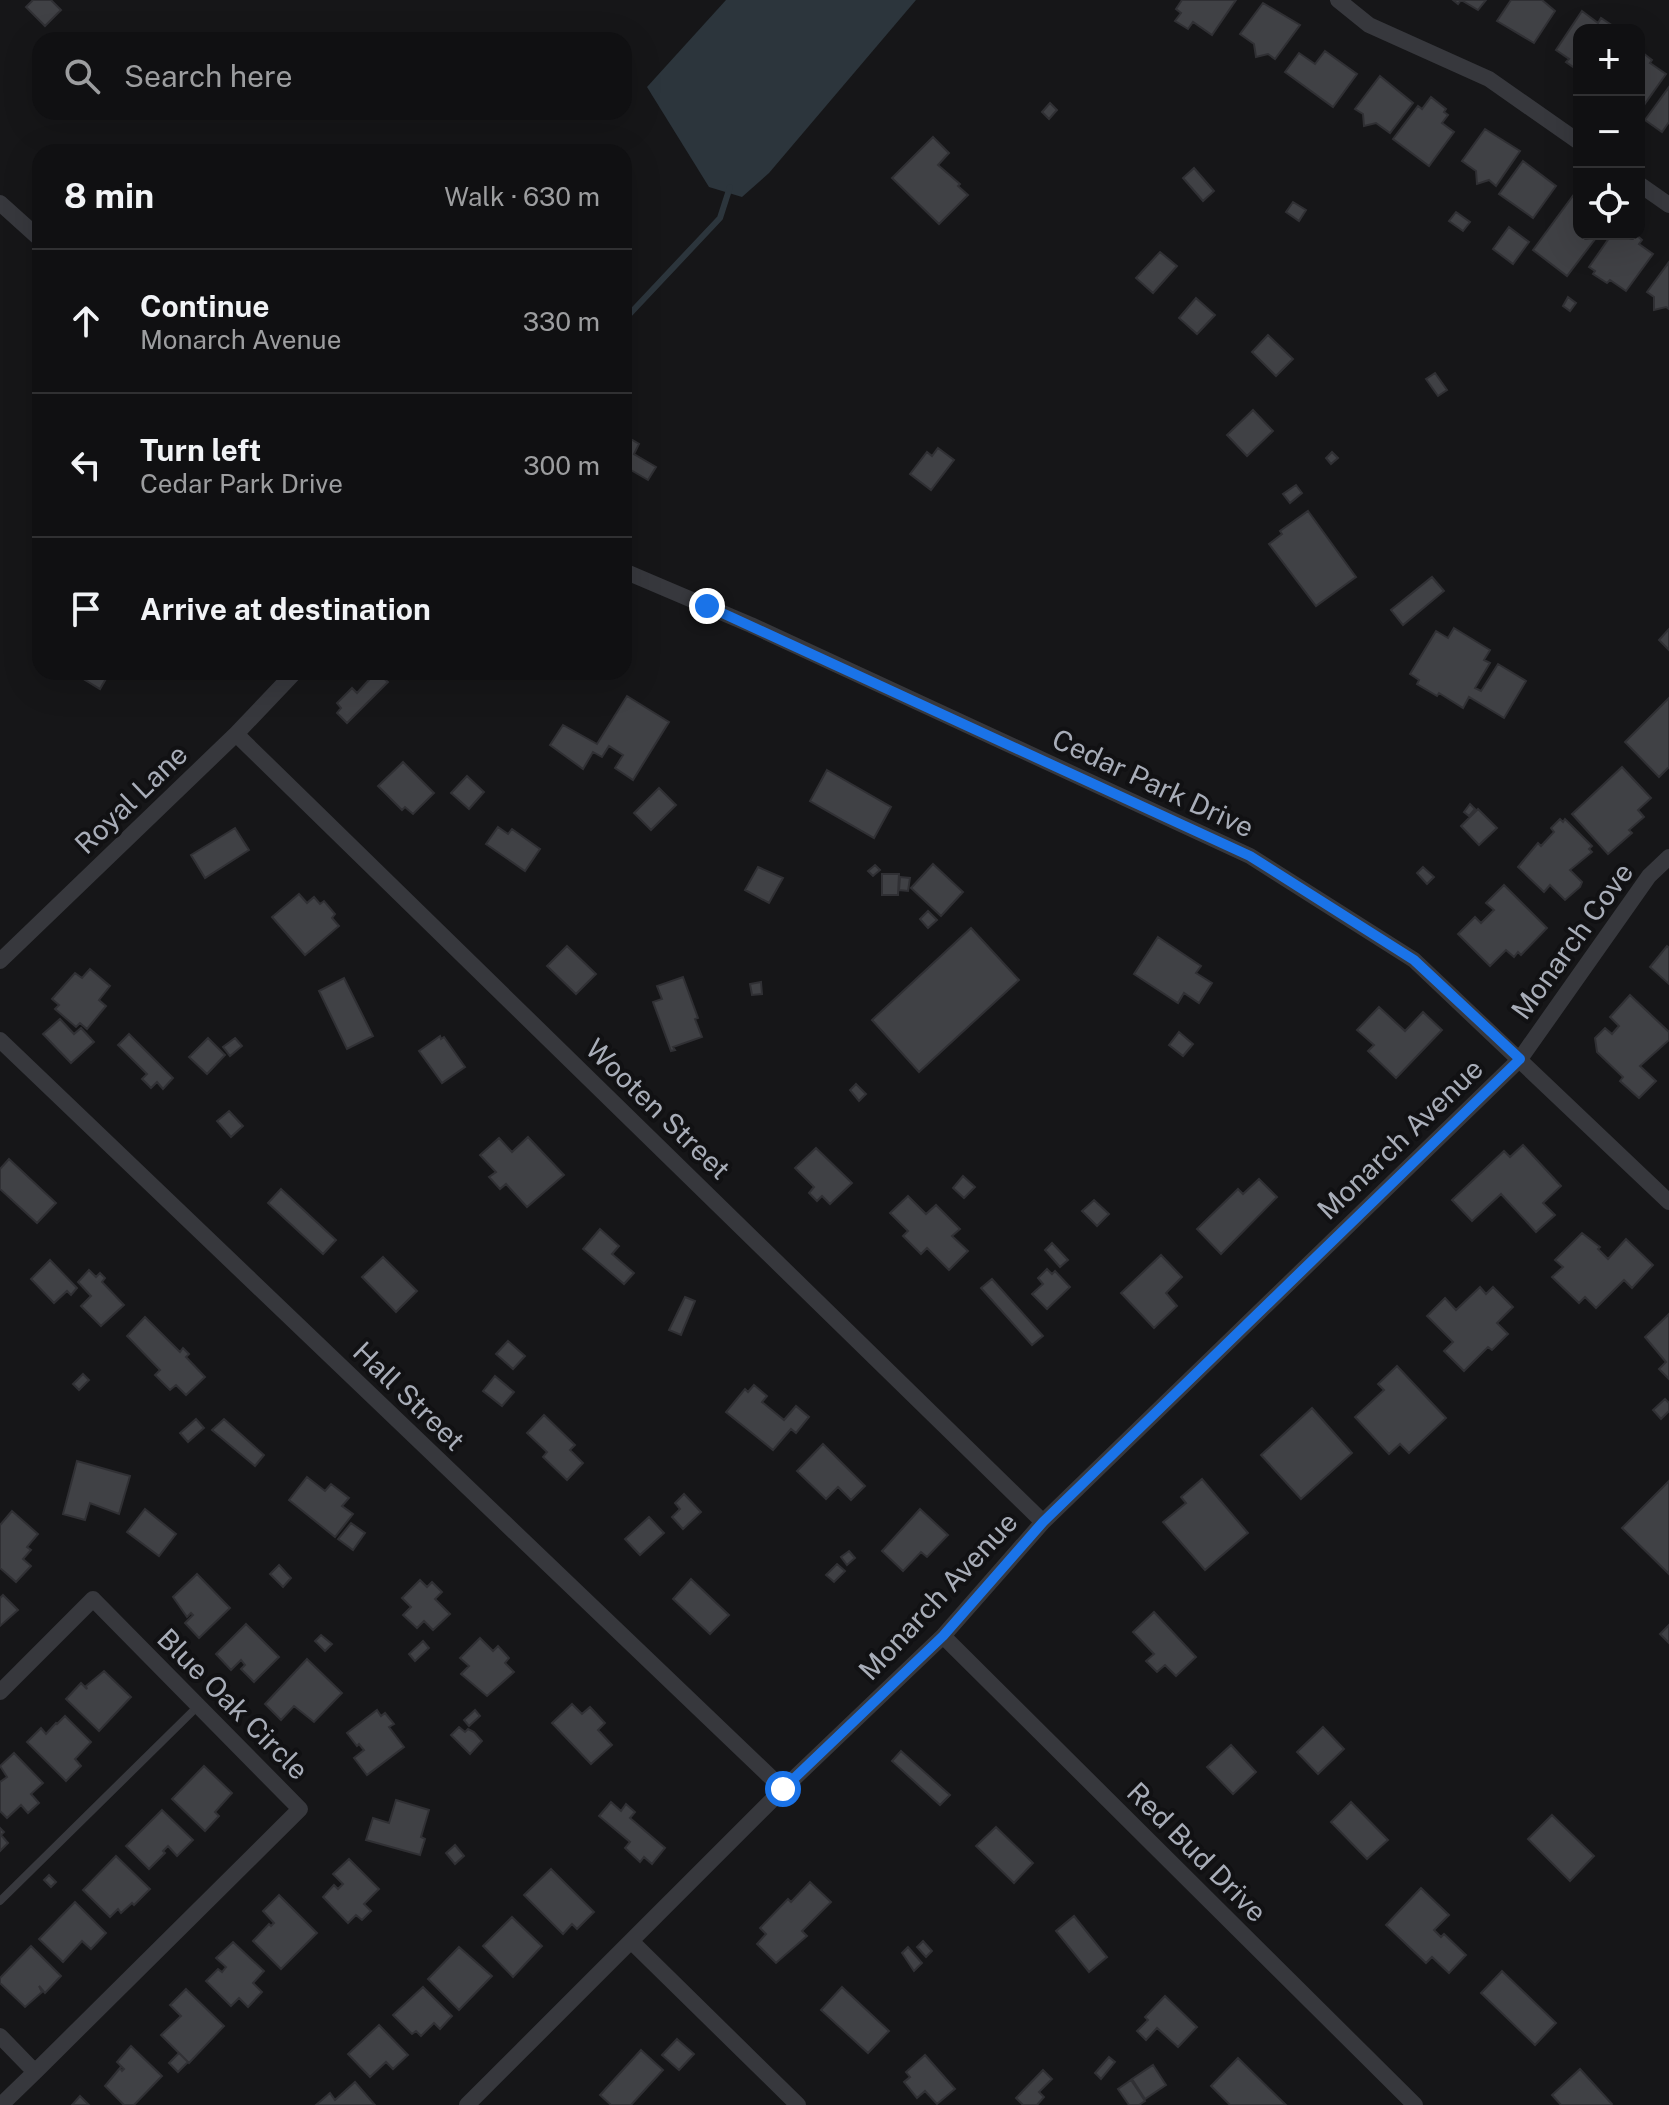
<!DOCTYPE html>
<html lang="en">
<head>
<meta charset="utf-8">
<style>
  :root { --surface:#101012; --page:#19191b; --text:#f1f3f6; --muted:#9c9d9f; --line:#303032 }
  body { margin:0; font-family:"Public Sans",sans-serif; background:var(--page); color:var(--text) }
  .controls { position:absolute; right:24px; top:24px; display:grid; overflow:hidden; border-radius:16px; box-shadow:0 8px 32px #0002 }
  .controls button { width:72px; height:72px; display:grid; place-items:center; padding:0; border:0; border-bottom:2px solid var(--line); background:var(--surface); color:var(--text); font:40px sans-serif }
  .stop { position:absolute; width:24px; height:24px; margin:-18px; border:6px solid #1a73e8; border-radius:50%; background:#fff }
  .stop.end { background:#1a73e8; border-color:#fff; box-shadow:0 2px 8px #0008 }
  .list { margin:0; padding:0; list-style:none }
  h2 { display:flex; justify-content:space-between; align-items:center; height:104px; margin:0; padding:0 32px; font-size:34px }
  h2 small { font-size:26px; font-weight:400; color:var(--muted) }
  .list li { display:grid; grid-template-columns:52px 1fr auto; gap:24px; align-items:center; box-sizing:border-box; height:144px; padding:0 32px; border-top:2px solid var(--line) }
  .list b { display:block; font-size:30px; white-space:nowrap }
  .list p { margin:0; font-size:26px; white-space:nowrap; color:var(--muted) }
  .list em { font-size:26px; font-style:normal; color:var(--muted) }
  .icon { flex:none; width:44px; height:44px; fill:none; stroke:currentColor; stroke-width:2; stroke-linecap:round; stroke-linejoin:round }
  .map { position:relative; flex:none; width:1669px; height:2105px; overflow:hidden }
  .search { position:absolute; background:var(--surface); box-shadow:0 8px 32px #0002; left:32px; top:32px; width:600px; height:88px; display:flex; align-items:center; gap:20px; box-sizing:border-box; padding:0 28px; border-radius:24px; color:var(--muted); font-size:30px }
  .panel { position:absolute; background:var(--surface); box-shadow:0 8px 32px #0002; left:32px; top:144px; width:600px; height:536px; border-radius:24px }
  .map>svg:first-child { display:block }
  .water { fill:#2c353c }
  .lines { fill:none; stroke-linecap:round; stroke-linejoin:round }
  .stream { stroke:#2c353c; stroke-width:6 }
  .building { fill:#404145; stroke:#303034; stroke-width:2 }
  .service { stroke:#37383d; stroke-width:8 }
  .minor { stroke:#37383d; stroke-width:16 }
  .route { stroke:#1a73e8; stroke-width:10 }
  .labels { text-anchor:middle; stroke-width:8; stroke-linejoin:round; paint-order:stroke }
  .street-label { font-size:28px; fill:#a8adb8; stroke:#111113 }
</style>
</head>
<body>
<div class="map">
<svg width="1669" height="2105" viewBox="0 0 1669 2105">
  <rect width="100%" height="100%" fill="#161618"/>
  <path class="water" d="M726,0H916L769,173L742,197L709,187L647,87Z"/>
  <g class="lines">
    <path class="stream" d="M624,320L720,218L730,187"/>
  </g>
  <path class="building" d="M33,0H51L61,10L45,26L26,7Z
    M1182,0H1236L1212,35L1193,22L1188,29L1175,21L1181,13L1176,9Z
    M1453,0H1486L1478,10L1461,0L1458,4Z
    M1511,0H1542L1555,11L1534,43L1497,21Z
    M1263,3L1300,25L1275,59L1268,54L1256,57L1254,44L1240,34Z
    M1582,11L1598,23L1601,18L1613,26L1610,30H1579V71L1566,62L1569,59L1556,50Z
    M1639,50L1652,60L1650,63L1666,74L1639,112Z
    M1325,51L1357,74L1333,107L1285,72L1299,53L1315,64Z
    M1380,76L1413,103L1390,133L1376,123L1364,126L1363,114L1355,109Z
    M1669,87V122L1662,132L1645,120Z
    M1431,97L1446,109L1444,112L1448,115L1442,123L1454,132L1429,166L1393,139L1418,106L1422,109Z
    M1050,103L1057,110L1049,119L1042,112Z
    M1485,129L1520,151L1496,186L1489,180L1477,184L1476,171L1462,161Z
    M933,137L949,153L938,165L960,184L958,186L968,195L939,224L892,178Z
    M1523,161L1556,186L1533,218L1499,194Z
    M1194,168L1214,191L1203,201L1183,178Z
    M1575,193L1579,195V234H1599L1567,276L1533,250Z
    M1293,202L1306,210L1299,221L1286,212Z
    M1456,212L1470,222L1463,231L1449,221Z
    M1509,227L1529,242L1513,264L1493,249Z
    M1612,234H1635L1642,240L1639,244L1653,254L1626,291L1610,280L1607,283L1593,274L1595,271L1589,267Z
    M1160,252L1177,266L1153,293L1136,278Z
    M1669,262V309L1666,307L1654,310V297L1647,292Z
    M1568,297L1576,303L1570,311L1563,306Z
    M1196,298L1215,315L1197,334L1179,318Z
    M1268,335L1293,359L1276,376L1252,352Z
    M1435,373L1447,390L1438,396L1426,379Z
    M1253,410L1273,431L1247,456L1227,435Z
    M624,435L639,444L634,454L656,467L648,480L624,466Z
    M938,448L954,460L931,490L910,474L927,452L932,456Z
    M1332,452L1338,458L1331,464L1326,458Z
    M1296,485L1302,493L1290,503L1283,494Z
    M1308,511L1356,577L1316,606L1269,544L1282,534L1280,531Z
    M1432,577L1444,591L1403,625L1391,610Z
    M1454,628L1490,650L1484,660L1490,663L1475,688L1481,691L1498,664L1526,681L1504,718L1469,697L1463,708L1439,693L1437,696L1417,684L1419,680L1410,674L1436,631L1448,638Z
    M1669,629V650L1659,640Z
    M72,672H110L100,689Z
    M376,672L388,682L347,723L337,713L341,708L337,703L352,688L357,693Z
    M627,696L669,722L633,780L615,768L623,755L609,746L602,757L593,752L583,769L550,745L563,725L597,744Z
    M1669,698V767L1659,777L1625,742Z
    M403,762L434,793L413,814L405,807L402,810L378,786Z
    M1622,767L1651,798L1638,810L1644,817L1629,830L1632,833L1608,854L1572,814Z
    M827,770L891,807L874,838L810,801Z
    M467,776L484,792L469,809L451,793Z
    M659,788L676,805L651,830L634,813Z
    M1470,804L1475,809L1469,816L1464,812Z
    M1478,809L1497,828L1479,845L1461,826Z
    M1560,819L1563,822L1565,819L1592,846L1589,849L1592,852L1570,870L1582,882L1580,887L1565,900L1550,885L1544,892L1518,867L1538,843L1541,846L1554,832L1551,828Z
    M498,827L508,834L512,829L540,849L525,871L486,844Z
    M235,828L249,850L205,878L191,855Z
    M933,864L963,892L941,916L911,888Z
    M875,865L880,870L873,876L868,871Z
    M758,867L783,878L769,903L745,890Z
    M1423,867L1434,877L1427,884L1417,873Z
    M882,874H899L898,895H882Z
    M900,877L910,878L908,891L899,890Z
    M1504,885L1547,928L1521,955L1518,952L1514,957L1506,950L1490,966L1458,934L1475,917L1481,923L1494,910L1486,903Z
    M299,894L307,903L314,897L320,904L324,901L335,914L332,918L339,926L305,955L272,917Z
    M928,911L937,920L928,928L920,919Z
    M971,928L1019,980L919,1072L872,1020Z
    M1158,937L1201,966L1196,973L1212,983L1199,1003L1184,993L1178,1003L1134,974Z
    M567,946L596,974L576,994L547,966Z
    M1667,946L1669,948V984L1650,967Z
    M90,969L110,986L99,1000L106,1006L87,1029L80,1023L76,1027L55,1009L59,1005L52,999L75,973L82,978Z
    M683,977L698,1018L695,1019L702,1037L673,1047L675,1050L671,1051L653,1002L662,999L657,986Z
    M344,978L373,1036L347,1049L319,991Z
    M761,982L762,994L752,995L750,984Z
    M1630,995L1669,1032V1040L1640,1066L1656,1081L1639,1098L1620,1081L1623,1077L1597,1052L1595,1038L1605,1028L1612,1034L1619,1026L1610,1017Z
    M1379,1007L1405,1031L1423,1012L1442,1030L1396,1078L1368,1051L1374,1045L1357,1030Z
    M60,1019L74,1034L81,1028L94,1042L71,1063L43,1034Z
    M1179,1032L1193,1044L1183,1056L1169,1045Z
    M129,1034L173,1078L163,1089L157,1082L151,1088L142,1079L147,1074L118,1045Z
    M440,1036L441,1039L444,1037L465,1067L442,1083L419,1051Z
    M208,1038L225,1055L207,1074L189,1057Z
    M235,1038L242,1046L230,1056L223,1047Z
    M856,1084L866,1094L859,1101L850,1090Z
    M229,1111L243,1126L231,1137L217,1121Z
    M528,1137L564,1175L527,1207L506,1184L500,1189L489,1177L496,1172L480,1155L499,1138L512,1152Z
    M1523,1145L1561,1186L1543,1203L1555,1215L1536,1232L1501,1194L1472,1221L1452,1200L1504,1151L1510,1157Z
    M816,1148L852,1183L830,1204L822,1196L817,1201L809,1193L814,1187L795,1168Z
    M9,1159L56,1203L37,1223L0,1189V1169Z
    M963,1176L975,1187L964,1198L953,1188Z
    M1259,1179L1277,1197L1221,1254L1197,1229L1238,1189L1243,1194Z
    M281,1189L336,1240L323,1254L268,1203Z
    M908,1196L926,1214L936,1205L960,1229L952,1236L968,1251L949,1270L927,1248L921,1254L903,1236L908,1231L890,1213Z
    M1094,1200L1109,1214L1097,1226L1082,1211Z
    M600,1229L619,1246L612,1254L634,1273L624,1284L583,1249Z
    M1582,1233L1600,1247L1598,1249L1608,1259L1626,1239L1653,1265L1632,1288L1624,1280L1596,1308L1585,1297L1579,1303L1552,1277L1563,1267L1555,1260Z
    M1052,1243L1068,1260L1060,1267L1045,1250Z
    M1161,1255L1182,1277L1166,1293L1177,1306L1154,1328L1121,1293Z
    M383,1257L417,1291L396,1312L362,1277Z
    M50,1260L77,1288L71,1295L67,1291L54,1303L31,1279Z
    M1047,1269L1052,1274L1055,1271L1070,1287L1047,1309L1032,1294L1043,1284L1038,1278Z
    M89,1270L96,1277L100,1273L105,1278L102,1282L124,1305L101,1326L81,1306L91,1296L78,1282Z
    M992,1279L1043,1336L1032,1345L981,1288Z
    M1480,1287L1486,1294L1493,1287L1513,1307L1497,1323L1508,1334L1492,1350L1488,1347L1464,1371L1444,1351L1453,1342L1427,1316L1445,1298L1456,1310Z
    M685,1297L695,1301L681,1335L669,1330Z
    M1669,1314V1379L1659,1369L1666,1362L1645,1337Z
    M145,1317L180,1352L183,1348L189,1354L186,1357L205,1377L186,1395L176,1385L170,1390L155,1375L160,1370L127,1336Z
    M508,1341L525,1356L513,1369L496,1354Z
    M1397,1366L1446,1418L1409,1453L1400,1444L1389,1454L1355,1417L1384,1390L1378,1384Z
    M83,1374L89,1380L79,1390L73,1384Z
    M495,1376L514,1392L502,1406L483,1391Z
    M754,1385L767,1396L762,1402L784,1420L796,1406L809,1417L796,1433L791,1429L773,1450L726,1412L745,1389L748,1392Z
    M1665,1399L1669,1403V1411L1661,1419L1653,1410Z
    M1312,1408L1352,1453L1301,1499L1261,1455Z
    M544,1415L575,1445L570,1450L583,1463L567,1480L543,1457L547,1452L527,1433Z
    M196,1419L204,1428L188,1442L180,1433Z
    M224,1419L264,1455L255,1466L212,1430Z
    M823,1444L865,1486L851,1500L838,1487L826,1499L797,1471Z
    M77,1461L130,1476L119,1514L90,1503L85,1520L63,1514Z
    M307,1477L325,1491L331,1484L349,1498L342,1506L353,1514L335,1537L289,1500Z
    M1202,1479L1248,1533L1205,1570L1163,1522L1186,1503L1181,1497Z
    M1669,1481V1574L1622,1528Z
    M684,1494L701,1512L683,1529L672,1517L680,1509L675,1503Z
    M145,1509L176,1534L159,1556L127,1532Z
    M920,1509L948,1535L927,1557L921,1552L903,1571L882,1551Z
    M12,1511L38,1534L27,1547L31,1550L23,1559L31,1566L16,1582L0,1568V1525Z
    M649,1517L664,1533L640,1555L625,1539Z
    M351,1523L365,1533L353,1550L338,1539Z
    M849,1551L855,1558L847,1565L841,1557Z
    M837,1564L845,1571L834,1582L826,1575Z
    M279,1565L291,1578L283,1587L270,1574Z
    M197,1574L230,1608L199,1638L185,1623L193,1615L191,1613L187,1617L173,1597Z
    M691,1579L729,1615L710,1634L673,1599Z
    M420,1580L427,1587L432,1582L442,1592L435,1599L450,1614L433,1630L424,1621L417,1628L403,1615L411,1607L402,1598Z
    M3,1595L18,1610L0,1626V1598Z
    M1154,1612L1196,1657L1176,1676L1165,1665L1157,1672L1146,1661L1154,1654L1133,1632Z
    M246,1624L279,1657L254,1682L241,1669L245,1665L241,1660L231,1670L216,1654Z
    M1669,1625V1643L1660,1634Z
    M321,1635L332,1644L325,1651L315,1641Z
    M480,1638L493,1651L498,1646L509,1658L505,1663L514,1672L487,1696L461,1674L469,1666L460,1658Z
    M423,1641L429,1648L415,1661L409,1654Z
    M307,1659L342,1693L314,1722L294,1706L281,1720L265,1704Z
    M104,1671L131,1697L99,1731L66,1699L81,1683L87,1689L86,1686Z
    M572,1704L582,1714L590,1707L605,1723L598,1730L612,1745L591,1764L552,1723Z
    M377,1710L381,1716L385,1713L394,1724L389,1727L404,1747L367,1775L354,1758L364,1750L359,1744L357,1746L347,1733Z
    M475,1710L480,1716L469,1726L464,1720Z
    M65,1716L91,1742L75,1759L81,1766L66,1781L27,1742L41,1728L46,1734L56,1723L57,1724Z
    M459,1727L465,1732L468,1729L474,1732L482,1741L470,1754L451,1735Z
    M1323,1727L1344,1749L1318,1774L1297,1752Z
    M1231,1745L1256,1772L1233,1794L1207,1767Z
    M901,1751L950,1795L940,1805L892,1761Z
    M14,1753L43,1783L31,1794L39,1803L28,1813L21,1805L7,1818L0,1811V1782L7,1777L0,1766Z
    M204,1766L232,1793L215,1812L219,1816L205,1831L172,1799Z
    M396,1800L429,1810L421,1837L425,1839L420,1855L366,1840L373,1818L389,1823Z
    M611,1802L621,1811L626,1804L635,1812L630,1818L665,1848L652,1864L644,1857L640,1862L625,1848L630,1842L599,1816Z
    M1351,1802L1388,1840L1367,1859L1331,1822Z
    M162,1810L193,1840L177,1856L168,1846L163,1851L165,1853L149,1869L126,1846Z
    M1552,1815L1594,1856L1570,1881L1528,1839Z
    M996,1827L1033,1863L1014,1883L976,1846Z
    M0,1828L4,1832L1,1835L8,1843L0,1851Z
    M455,1845L464,1856L455,1864L446,1853Z
    M116,1856L150,1889L134,1905L132,1903L121,1913L118,1909L110,1917L83,1890Z
    M349,1859L379,1889L364,1904L371,1911L362,1920L356,1915L348,1923L323,1897L334,1885L338,1889L343,1884L333,1874Z
    M551,1869L594,1912L577,1929L572,1924L563,1934L524,1895Z
    M49,1875L56,1882L51,1887L44,1880Z
    M810,1882L831,1902L802,1931L807,1936L776,1963L757,1944L766,1934L760,1928L788,1899L791,1902Z
    M1421,1888L1449,1915L1434,1930L1441,1937L1444,1934L1466,1955L1449,1973L1432,1957L1426,1963L1386,1925Z
    M279,1895L317,1933L281,1969L253,1941L269,1924L271,1926L274,1923L263,1911Z
    M75,1902L106,1933L91,1949L82,1941L63,1962L39,1939Z
    M1074,1916L1107,1957L1089,1972L1056,1931Z
    M512,1917L542,1946L513,1977L483,1946Z
    M923,1941L932,1951L926,1957L917,1947Z
    M233,1942L264,1971L253,1983L262,1992L248,2007L239,1998L231,2006L206,1981L218,1969L222,1972L226,1967L216,1958Z
    M31,1946L61,1976L45,1993L39,1986L42,1992L25,2007L0,1983V1978Z
    M459,1947L492,1976L459,2010L428,1979Z
    M908,1947L922,1963L914,1971L902,1953Z
    M1502,1971L1556,2023L1535,2045L1481,1993Z
    M423,1987L452,2016L440,2029L434,2023L421,2036L416,2031L412,2034L393,2015Z
    M842,1987L889,2031L868,2053L821,2010Z
    M186,1989L224,2026L189,2063L161,2035L181,2016L170,2005Z
    M1165,1996L1197,2027L1178,2047L1157,2028L1146,2040L1137,2031L1148,2020L1145,2017Z
    M379,2025L408,2055L393,2069L386,2062L370,2077L348,2054Z
    M677,2039L694,2054L679,2070L662,2055Z
    M131,2046L162,2076L134,2105H124L105,2086L120,2068L122,2071L124,2069L117,2062Z
    M641,2050L663,2070L631,2105H611L600,2095Z
    M179,2053L188,2062L178,2072L169,2063Z
    M925,2055L955,2089L937,2104L925,2091L917,2098L904,2082L910,2077L906,2072Z
    M1109,2057L1115,2062L1101,2079L1095,2073Z
    M1238,2058L1286,2105H1230L1211,2086Z
    M1153,2065L1166,2085L1145,2099L1132,2079Z
    M1580,2069L1612,2104L1611,2105H1561L1552,2095Z
    M1043,2070L1052,2079L1039,2092L1044,2097L1037,2105H1023L1016,2098Z
    M1131,2080L1145,2101L1139,2105H1129L1118,2089Z
    M355,2082L375,2105H316L330,2093L335,2100Z
    M80,2096L89,2105H72Z"/>
  <g class="lines">
    <path class="service" d="M0,1901L198,1706"/>
    <path class="minor" d="M1338,0L1369,25L1489,79L1579,142
      M1639,184L1669,205
      M0,203L40,239
      M624,571L751,625L1250,856L1414,960L1669,1202
      M236,734L1043,1522
      M0,961L236,734L295,672
      M0,1040L783,1789
      M943,1636L1415,2105
      M0,1692L93,1599L300,1809L35,2072L0,2036
      M632,1942L798,2105
      M1,2105L35,2072
      M467,2105L783,1789L943,1636L1043,1522L1520,1059L1649,876L1669,857"/>
  </g>
  <g class="lines">
    <path class="route" d="M707,606L1250,856L1414,960L1520,1059L1043,1522L943,1636L783,1789"/>
  </g>
  <g class="labels">
    <g class="street-label">
      <text transform="translate(1153 783) rotate(25)" y="10">Cedar Park Drive</text>
      <text transform="translate(131 799) rotate(-44)" y="10">Royal Lane</text>
      <text transform="translate(1572 941) rotate(-54)" y="10">Monarch Cove</text>
      <text transform="translate(658 1109) rotate(44)" y="10">Wooten Street</text>
      <text transform="translate(1400 1139) rotate(-44)" y="10">Monarch Avenue</text>
      <text transform="translate(409 1396) rotate(44)" y="10">Hall Street</text>
      <text transform="translate(938 1596) rotate(-47)" y="10">Monarch Avenue</text>
      <text transform="translate(233 1704) rotate(45)" y="10">Blue Oak Circle</text>
      <text transform="translate(1197 1852) rotate(45)" y="10">Red Bud Drive</text>
    </g>
  </g>
</svg>
<div class="controls">
<button>+</button>
<button>−</button>
<button><svg class="icon" aria-label="locate" viewBox="0 0 24 24"><circle cx="12" cy="12" r="6"/><path d="M12 2v4M12 18v4M2 12h4M18 12h4"/></svg></button>
</div>
<div class="stop" style="left:783px;top:1789px"></div>
<div class="stop end" style="left:707px;top:606px"></div>
<div class="search"><svg class="icon" aria-label="search" viewBox="0 0 24 24"><circle cx="10" cy="10" r="6"/><path d="M15 15l6 6"/></svg>Search here</div>
<section class="panel">
<h2>8 min<small>Walk · 630 m</small></h2>
<ul class="list">
<li><svg class="icon" aria-label="ahead" viewBox="0 0 24 24"><path d="M12 20V5M6 11l6-6 6 6"/></svg><div><b>Continue</b><p>Monarch Avenue</p></div><em>330 m</em></li>
<li><svg class="icon" aria-label="left" viewBox="0 0 24 24"><path d="M17 20v-9H6M10 6l-5 5 5 5"/></svg><div><b>Turn left</b><p>Cedar Park Drive</p></div><em>300 m</em></li>
<li><svg class="icon" aria-label="arrive" viewBox="0 0 24 24"><path d="M6 21V4h12l-3 4 3 4H6"/></svg><div><b>Arrive at destination</b></div></li>
</ul>
</section>
</div>
</body>
</html>
